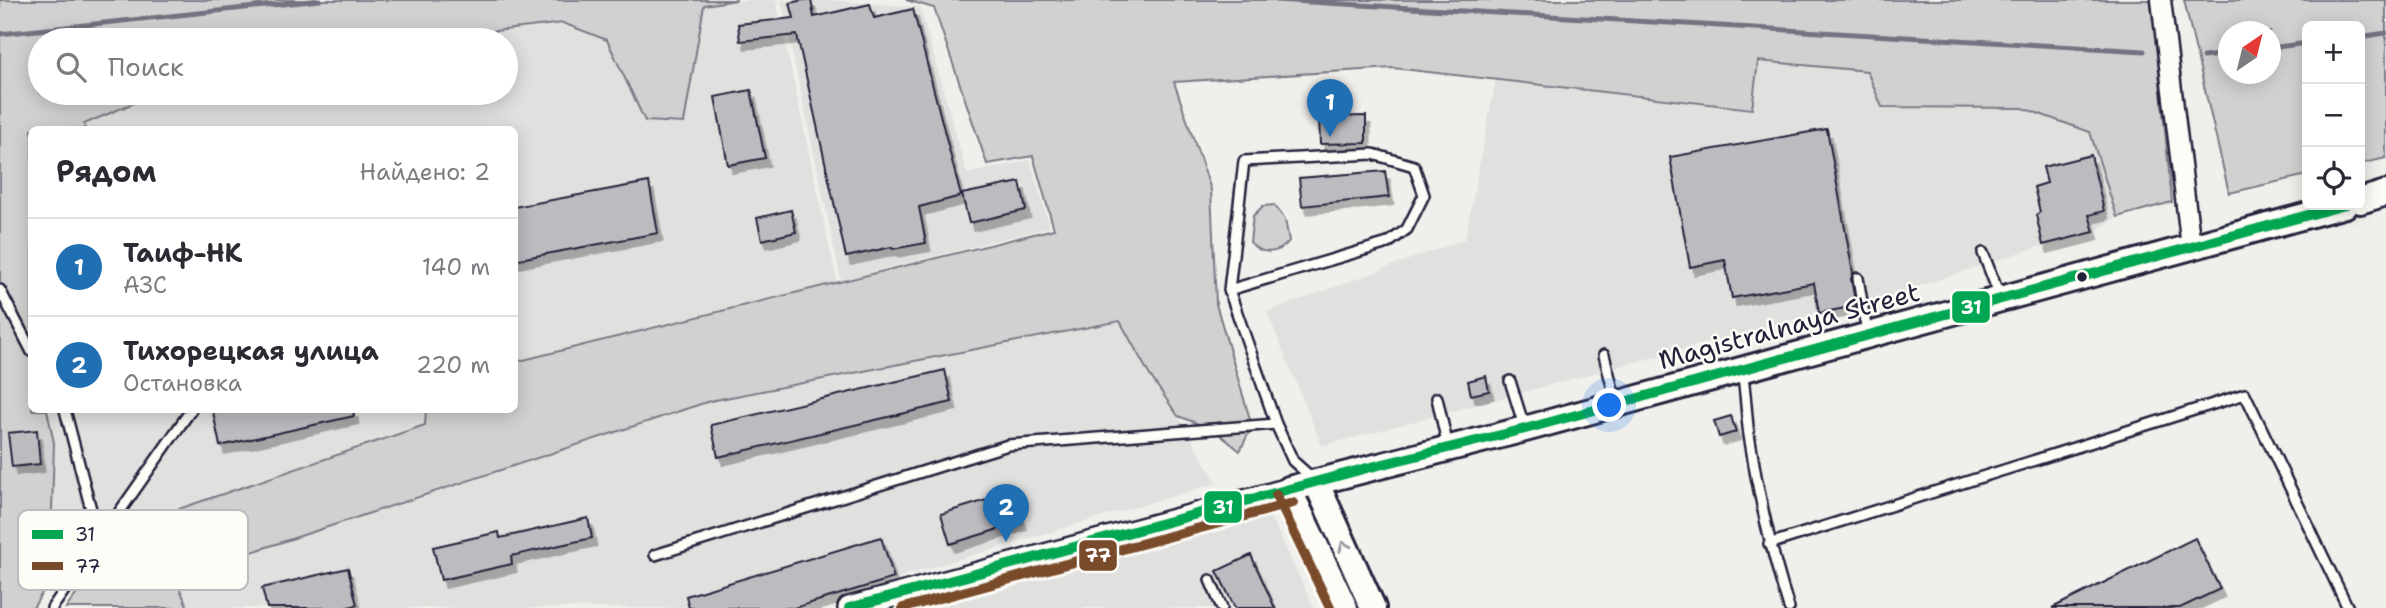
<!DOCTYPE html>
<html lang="ru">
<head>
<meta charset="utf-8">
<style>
  :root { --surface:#fff; --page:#f7f7f7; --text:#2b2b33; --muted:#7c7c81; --line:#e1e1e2; --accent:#1f6fb2 }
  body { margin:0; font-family:"Shantell Sans",sans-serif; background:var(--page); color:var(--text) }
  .controls { position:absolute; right:21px; top:21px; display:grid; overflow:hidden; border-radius:10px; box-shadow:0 4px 18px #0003 }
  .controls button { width:63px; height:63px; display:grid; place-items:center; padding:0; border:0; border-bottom:2px solid var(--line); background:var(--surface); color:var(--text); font:35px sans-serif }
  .compass { position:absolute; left:2218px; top:21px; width:63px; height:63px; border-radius:50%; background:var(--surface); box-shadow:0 4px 18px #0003; rotate:35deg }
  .you { position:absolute; left:1610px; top:406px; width:24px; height:24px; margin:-18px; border:5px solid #fff; border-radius:50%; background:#1a73e8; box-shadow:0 0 0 10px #1a73e833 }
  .badge { display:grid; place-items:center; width:46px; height:46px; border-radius:50%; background:var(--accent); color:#fff; font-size:23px; font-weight:700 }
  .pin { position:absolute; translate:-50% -58px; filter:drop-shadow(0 2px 4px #0008) }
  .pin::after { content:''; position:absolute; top:37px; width:24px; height:21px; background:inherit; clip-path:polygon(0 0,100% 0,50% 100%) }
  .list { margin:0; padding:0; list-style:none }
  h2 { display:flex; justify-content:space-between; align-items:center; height:91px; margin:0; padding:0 28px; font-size:30px }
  h2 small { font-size:23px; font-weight:400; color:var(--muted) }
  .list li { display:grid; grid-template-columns:46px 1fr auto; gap:21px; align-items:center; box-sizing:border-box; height:98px; padding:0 28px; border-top:2px solid var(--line) }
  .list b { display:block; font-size:26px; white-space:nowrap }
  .list p { margin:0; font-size:23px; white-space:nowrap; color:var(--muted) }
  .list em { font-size:23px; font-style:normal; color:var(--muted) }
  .icon { flex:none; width:38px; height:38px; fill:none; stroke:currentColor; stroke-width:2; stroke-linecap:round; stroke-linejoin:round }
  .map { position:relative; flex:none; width:2386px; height:608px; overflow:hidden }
  .search { position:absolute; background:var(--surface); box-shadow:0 4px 18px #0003; left:28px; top:28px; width:490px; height:77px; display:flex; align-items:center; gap:18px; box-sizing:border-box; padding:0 24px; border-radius:38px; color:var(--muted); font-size:26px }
  .panel { position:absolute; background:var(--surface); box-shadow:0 4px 18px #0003; left:28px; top:126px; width:490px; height:287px; border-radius:10px }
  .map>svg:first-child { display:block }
  .built { fill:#e0e0df }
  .green { fill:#d2d1d1; stroke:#7a7a86; stroke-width:2; fill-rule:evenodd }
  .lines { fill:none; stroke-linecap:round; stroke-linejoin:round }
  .stream { stroke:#737381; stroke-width:5 }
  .building { fill:#bcbcc0; stroke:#22223b; stroke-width:2; filter:url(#shadow) }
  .service-casing { stroke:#22223b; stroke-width:14 }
  .minor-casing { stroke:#22223b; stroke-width:23 }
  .tertiary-casing { stroke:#22223b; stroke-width:26 }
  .secondary-casing { stroke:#22223b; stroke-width:30 }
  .service { stroke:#fdfcf7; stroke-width:9 }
  .minor { stroke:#fdfcf7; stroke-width:18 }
  .tertiary { stroke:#fdfcf7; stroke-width:21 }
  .secondary { stroke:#fdfcf7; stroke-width:24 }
  .bus-1-casing { stroke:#fdfcf7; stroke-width:16 }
  .bus-2-casing { stroke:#fdfcf7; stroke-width:16 }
  .bus-1 { stroke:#00a651; stroke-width:10 }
  .bus-2 { stroke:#7a4b2a; stroke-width:10 }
  .oneway { stroke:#9a9aa2 }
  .bus-dot { fill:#22223b; stroke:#fdfcf7; stroke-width:2.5 }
  .labels { text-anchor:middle; stroke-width:5; stroke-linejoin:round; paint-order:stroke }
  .street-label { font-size:26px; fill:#22223b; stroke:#fdfcf7 }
  .key { fill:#fdfcf7; stroke:#bbbbbf; stroke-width:2 }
  .key-label { font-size:19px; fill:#22223b }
  .line-badge { stroke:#fdfcf7; stroke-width:2.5 }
  .badge-label { font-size:19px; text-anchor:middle; font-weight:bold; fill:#fff }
</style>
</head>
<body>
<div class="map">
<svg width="2386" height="608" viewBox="0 0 2386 608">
  <defs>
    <filter id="shadow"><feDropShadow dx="4.5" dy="8" stdDeviation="0" flood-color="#0004"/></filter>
  </defs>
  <rect width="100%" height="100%" fill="#f0efec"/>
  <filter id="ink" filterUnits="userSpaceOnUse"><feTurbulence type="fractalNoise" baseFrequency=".0143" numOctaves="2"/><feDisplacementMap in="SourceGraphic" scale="14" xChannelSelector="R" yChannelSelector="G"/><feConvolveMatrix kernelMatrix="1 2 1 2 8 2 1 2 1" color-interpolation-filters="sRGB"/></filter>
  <g filter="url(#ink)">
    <path class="built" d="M751,0H776L837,282L515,362L514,130H85L84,124L157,93H506V40H420L563,23L607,40L645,121L683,123L704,5Z
      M781,0H826L920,7L967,174L1030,160L1050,227L841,280Z
      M1757,61L1867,71L1882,107L2023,108L2090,132L2117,217L2094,232L2043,245L1859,306L1819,313L1322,446L1267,312L1465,239L1496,79L1752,109Z
      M1120,321L1149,374L1178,416L1217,483L794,608H188L177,582L194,571L710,401Z
      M47,410H426L425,425L158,516L147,530V555L113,569L92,574L51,543L54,443Z
      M1267,509L1314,608H922Z"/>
    <path class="green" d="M0,0H737L704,5L684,123L645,121L607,40L563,23L420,40H40V93H157L84,124L85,129L32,130V410H47L54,443L51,543L42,593L33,608H0Z
      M906,0H2152L2172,202L2117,217L2090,132L2023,108L1882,107L1867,71L1758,61L1752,109L1393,68L1174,82L1211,190L1216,304L1252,426L1240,451L1214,430L1178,416L1149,374L1120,321L710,401L194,571L177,582L188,608H66L92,574L113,569L147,555V530L158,516L425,425L426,410H514L515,362L1054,229L1033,156L987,164L934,8Z
      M2184,0H2386V158L2360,164V26H2307V175L2229,193ZM2228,32H2270V74H2228Z
      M1274,205L1285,219L1289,241C1279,255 1260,255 1250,242L1253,216L1263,206Z"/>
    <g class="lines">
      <path class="stream" d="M1276,0L2144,51
        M0,34L320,0
        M2360,37L2386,33
        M2270,48L2307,43
        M2203,57L2228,54"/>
    </g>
    <path class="building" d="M803,0H811L814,17L870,4L874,18L913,9L961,196L919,207L926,243L893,249L892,247L846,257L797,35L740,41L738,24L794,18L790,3Z
      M751,90L765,158L728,165L715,97Z
      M1366,116V143L1320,144L1319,117Z
      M1827,129L1853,273L1851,279L1856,306L1819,313L1814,283L1732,298L1725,260L1690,267L1670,157Z
      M2091,155L2104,211L2089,215L2094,232L2043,245L2036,215L2040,212L2034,187L2047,183L2043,167Z
      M1385,171L1389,197L1302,206L1299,178Z
      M649,182L658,233L514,260V207Z
      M1020,182L1026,210L969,223L962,194Z
      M791,210L796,232L762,240L757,218Z
      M945,370L952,402L718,457L711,425Z
      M1486,376L1489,391L1471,395L1468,381Z
      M225,410H353L354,416L220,446L213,412Z
      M1731,416L1736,432L1719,437L1714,421Z
      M37,430L40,464L12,467L8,433Z
      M1013,492L1022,522L950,544L941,514Z
      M588,518L592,538L511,556L512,564L441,580L433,547L499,532L500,538Z
      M881,537L894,578L794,608H689L686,596Z
      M2195,538L2220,589L2180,608H2052Z
      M1251,555L1275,608H1235L1217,571Z
      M348,568L357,605L344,608H267L262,588Z"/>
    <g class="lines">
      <defs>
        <path id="service" d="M1983,253L2000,297
          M1858,278L1867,332
          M0,290L32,352
          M1229,290L1244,161L1373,154L1414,166L1424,195L1407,229L1388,243L1229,290L1276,424L1293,461L1312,478
          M1604,355L1616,401
          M1742,371C1746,393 1746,414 1749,435C1758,494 1771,551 1789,608
          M1510,381L1524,426
          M1437,398L1448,447
          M65,410L99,540
          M1769,544L2245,394L2348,608
          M655,555L1008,445L1276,424
          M1210,580L1222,608
          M52,608L191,410"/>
        <path id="minor" d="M2161,0L2191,247"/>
        <path id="tertiary" d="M849,608L1289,489"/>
        <path id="secondary" d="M2360,201L2386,193
          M1316,482L1373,608
          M1345,608L1289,489L1525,429L2345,205"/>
      </defs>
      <use href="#service" class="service-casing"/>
      <use href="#minor" class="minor-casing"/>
      <use href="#tertiary" class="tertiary-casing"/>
      <use href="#secondary" class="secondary-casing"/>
      <use href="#service" class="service"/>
      <use href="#minor" class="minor"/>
      <use href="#tertiary" class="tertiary"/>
      <use href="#secondary" class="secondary"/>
      <defs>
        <path id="bus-1" d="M849,608L1367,468L1525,429L2345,205"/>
        <path id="bus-2" d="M1276,495L1330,608
          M903,608L1293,503"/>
      </defs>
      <use href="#bus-1" class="bus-1-casing"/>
      <use href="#bus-2" class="bus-2-casing"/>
      <use href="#bus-1" class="bus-1"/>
      <use href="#bus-2" class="bus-2"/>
    </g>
    <defs><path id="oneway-chevron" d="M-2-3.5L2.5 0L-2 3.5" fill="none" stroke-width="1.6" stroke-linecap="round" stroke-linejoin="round" transform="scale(1.75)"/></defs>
    <use class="oneway" href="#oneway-chevron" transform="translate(1344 546) rotate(-114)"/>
  </g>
  <circle class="bus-dot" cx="2082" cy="277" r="6"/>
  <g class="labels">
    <g class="street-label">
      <text transform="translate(1789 326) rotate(-15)" y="9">Magistralnaya Street</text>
    </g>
  </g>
  <rect x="18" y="510" width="230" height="80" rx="10" class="key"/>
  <rect x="32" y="530" width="31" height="9" fill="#00a651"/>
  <rect x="32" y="562" width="31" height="8" fill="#7a4b2a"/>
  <g class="key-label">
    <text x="75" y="541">31</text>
    <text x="75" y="573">77</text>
  </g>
  <g class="line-badge">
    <rect x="1951" y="290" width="40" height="34" rx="7" fill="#00a651"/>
    <rect x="1203" y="490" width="40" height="34" rx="7" fill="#00a651"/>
    <rect x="1078" y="539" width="40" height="33" rx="7" fill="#7a4b2a"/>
  </g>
  <g class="badge-label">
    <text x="1971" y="314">31</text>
    <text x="1223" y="514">31</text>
    <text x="1098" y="562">77</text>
  </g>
</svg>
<div class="controls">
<button>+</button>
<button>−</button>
<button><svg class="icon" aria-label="locate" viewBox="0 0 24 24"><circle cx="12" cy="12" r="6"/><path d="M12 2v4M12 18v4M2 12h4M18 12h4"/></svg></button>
</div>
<svg class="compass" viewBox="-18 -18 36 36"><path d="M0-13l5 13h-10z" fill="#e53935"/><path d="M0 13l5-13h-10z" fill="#7c7c81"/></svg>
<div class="you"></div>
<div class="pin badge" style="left:1330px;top:137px">1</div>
<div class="pin badge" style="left:1006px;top:542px">2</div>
<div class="search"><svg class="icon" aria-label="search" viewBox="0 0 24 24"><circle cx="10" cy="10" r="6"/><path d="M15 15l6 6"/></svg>Поиск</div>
<section class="panel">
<h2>Рядом<small>Найдено: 2</small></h2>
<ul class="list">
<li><span class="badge">1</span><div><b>Таиф-НК</b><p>АЗС</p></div><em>140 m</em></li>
<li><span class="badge">2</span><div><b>Тихорецкая улица</b><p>Остановка</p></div><em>220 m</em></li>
</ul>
</section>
</div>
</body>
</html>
